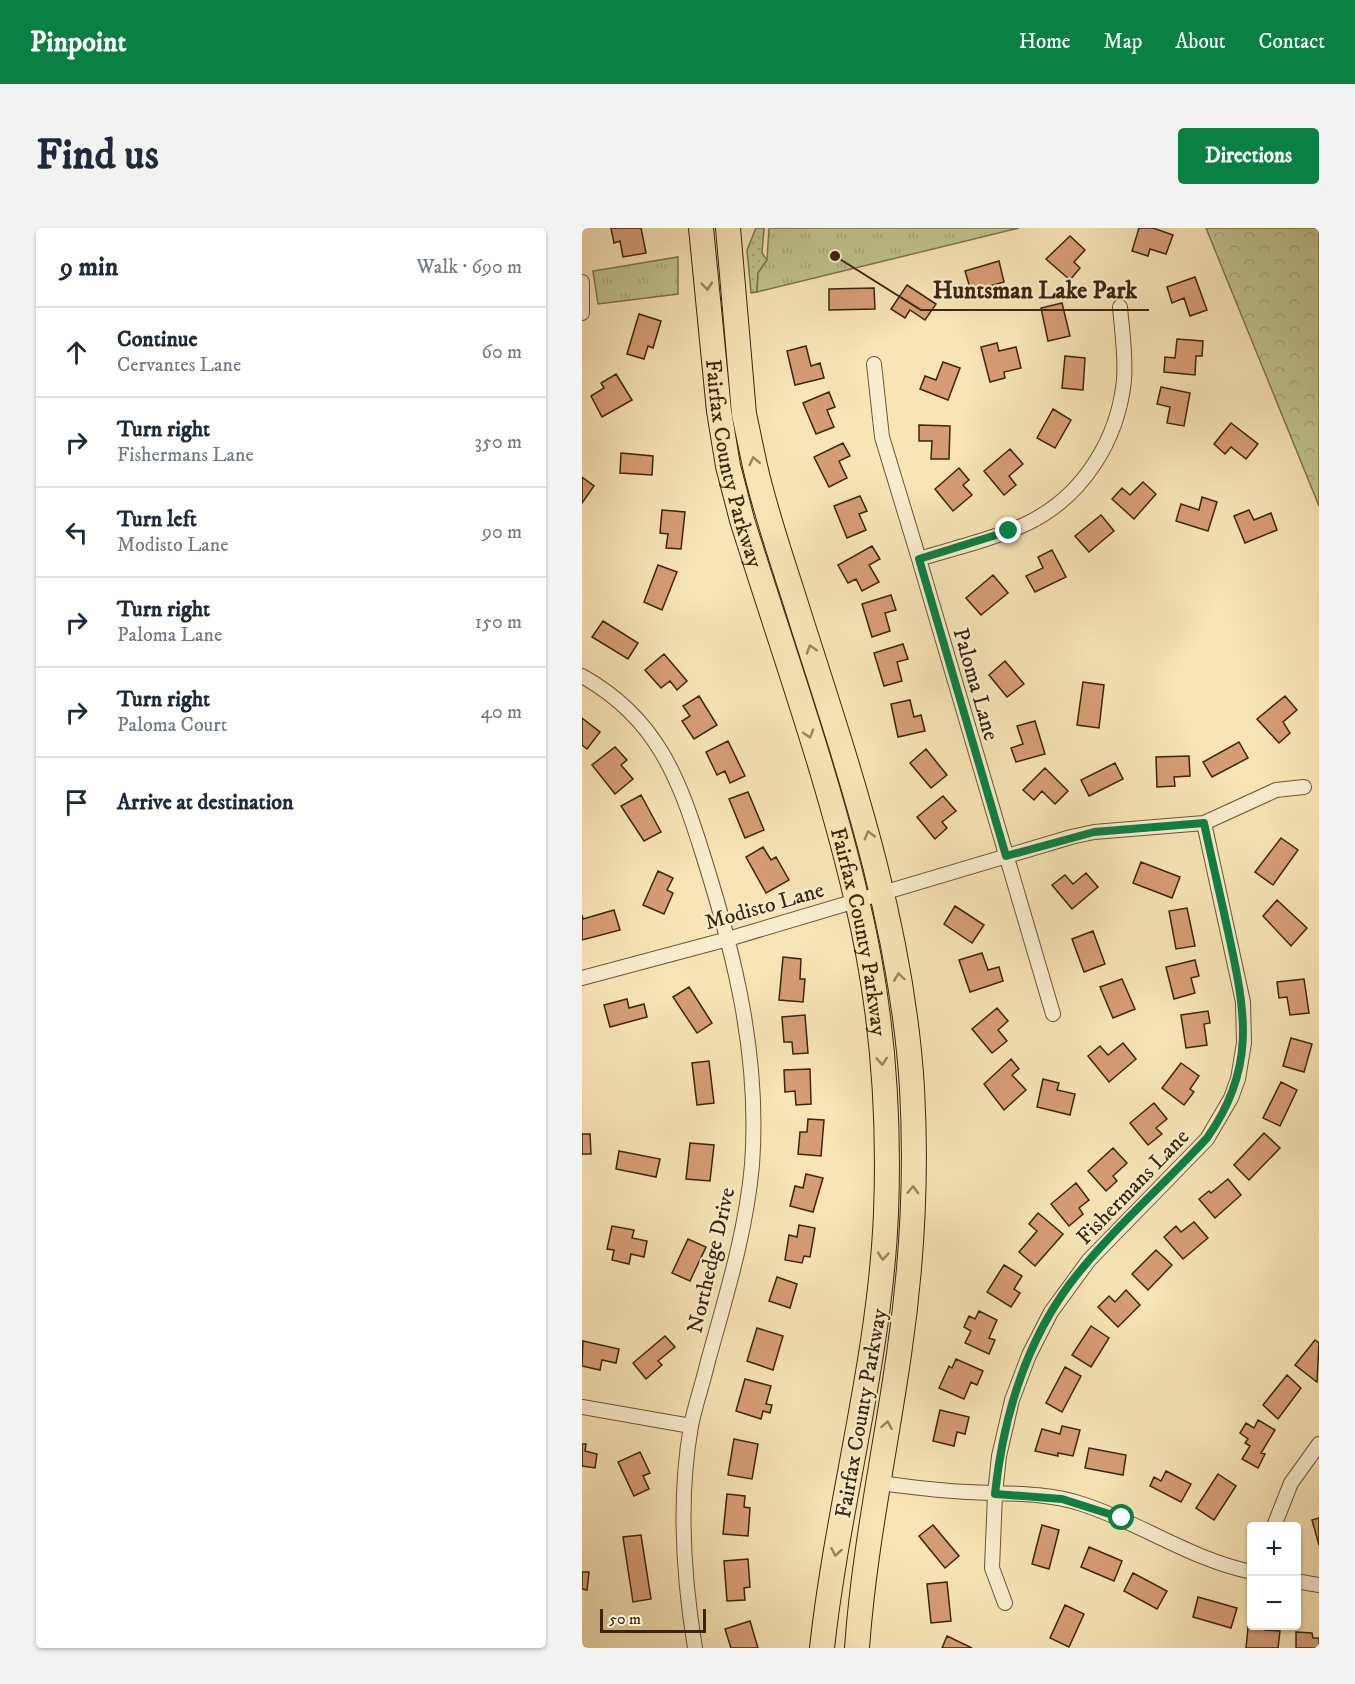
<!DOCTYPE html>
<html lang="en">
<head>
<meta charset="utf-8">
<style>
  :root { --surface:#fff; --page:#f2f2f3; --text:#1f2937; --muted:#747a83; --line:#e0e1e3; --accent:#0b8043 }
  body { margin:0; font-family:"IM FELL DW Pica",serif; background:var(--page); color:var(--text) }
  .controls { position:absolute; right:18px; bottom:18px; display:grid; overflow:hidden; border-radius:6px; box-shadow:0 2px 4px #0004 }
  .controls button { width:54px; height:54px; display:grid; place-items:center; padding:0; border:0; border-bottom:2px solid var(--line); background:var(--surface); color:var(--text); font:30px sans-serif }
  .scale { position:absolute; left:18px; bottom:15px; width:106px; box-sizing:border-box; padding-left:6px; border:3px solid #3c250c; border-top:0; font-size:16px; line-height:21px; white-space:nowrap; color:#3c250c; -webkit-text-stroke:4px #faedcf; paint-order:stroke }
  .stop { position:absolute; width:18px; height:18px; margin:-14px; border:4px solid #0b8043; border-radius:50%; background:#fff }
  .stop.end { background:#0b8043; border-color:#fff; box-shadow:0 2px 6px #0008 }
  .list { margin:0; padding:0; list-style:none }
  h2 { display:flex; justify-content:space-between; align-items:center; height:78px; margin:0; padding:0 24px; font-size:26px }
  h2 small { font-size:20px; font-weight:400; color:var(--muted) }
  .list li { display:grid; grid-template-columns:39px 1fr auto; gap:18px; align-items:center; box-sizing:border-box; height:90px; padding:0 24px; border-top:2px solid var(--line) }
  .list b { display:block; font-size:22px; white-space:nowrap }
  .list p { margin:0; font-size:20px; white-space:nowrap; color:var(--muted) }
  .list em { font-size:20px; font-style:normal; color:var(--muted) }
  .icon { flex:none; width:33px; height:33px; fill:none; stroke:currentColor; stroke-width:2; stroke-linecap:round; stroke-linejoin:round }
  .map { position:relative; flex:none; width:737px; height:1420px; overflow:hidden; border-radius:6px }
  header { display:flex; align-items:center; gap:36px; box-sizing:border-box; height:84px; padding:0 30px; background:var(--accent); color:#fff }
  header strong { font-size:28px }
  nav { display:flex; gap:33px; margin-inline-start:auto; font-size:21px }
  .intro { display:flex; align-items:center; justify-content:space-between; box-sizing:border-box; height:144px; padding:0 36px }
  h1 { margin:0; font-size:42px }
  .button { padding:15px 27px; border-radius:6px; background:var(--accent); color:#fff; font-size:21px; font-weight:700 }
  main { display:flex; gap:36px; padding:0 36px }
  aside { flex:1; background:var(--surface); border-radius:6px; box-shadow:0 2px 4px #0004 }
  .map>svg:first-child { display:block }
  .grass { fill:url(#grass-dots); stroke:#7e744c; stroke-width:1.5 }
  .forest { fill:url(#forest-crowns); stroke:#7e744c; stroke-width:1.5 }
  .park { fill:url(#park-tufts); stroke:#7e744c; stroke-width:1.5 }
  .building { fill:#d69d75; stroke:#3c250c; stroke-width:1.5 }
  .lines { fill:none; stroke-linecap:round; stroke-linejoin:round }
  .minor-casing { stroke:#6b5536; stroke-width:16 }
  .trunk-casing { stroke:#3c250c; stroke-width:26 }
  .minor { stroke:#faedcf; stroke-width:14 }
  .trunk { stroke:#f8e4b5; stroke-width:24 }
  .oneway { stroke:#9a8460 }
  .route { stroke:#0b8043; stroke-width:8 }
  .labels { text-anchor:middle; stroke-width:4.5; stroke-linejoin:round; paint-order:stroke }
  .street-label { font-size:22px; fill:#3c250c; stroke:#faedcf }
  .leader { fill:none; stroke:#3c250c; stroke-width:2 }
  .callout-dot { fill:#3c250c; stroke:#faedcf; stroke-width:2 }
  .callout-label { font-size:24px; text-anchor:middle; font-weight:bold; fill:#3c250c; stroke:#faedcf; stroke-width:4.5; stroke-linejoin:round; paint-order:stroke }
</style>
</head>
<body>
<header>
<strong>Pinpoint</strong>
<nav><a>Home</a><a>Map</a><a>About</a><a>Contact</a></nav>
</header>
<div class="intro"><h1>Find us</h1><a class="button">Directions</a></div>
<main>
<aside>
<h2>9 min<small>Walk · 690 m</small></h2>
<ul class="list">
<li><svg class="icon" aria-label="ahead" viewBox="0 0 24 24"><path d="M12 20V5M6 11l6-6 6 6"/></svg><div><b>Continue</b><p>Cervantes Lane</p></div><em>60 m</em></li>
<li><svg class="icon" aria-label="right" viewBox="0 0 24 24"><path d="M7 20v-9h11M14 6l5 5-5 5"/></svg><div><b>Turn right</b><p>Fishermans Lane</p></div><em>350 m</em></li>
<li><svg class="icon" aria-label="left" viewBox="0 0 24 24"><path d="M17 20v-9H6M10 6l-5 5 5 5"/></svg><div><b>Turn left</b><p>Modisto Lane</p></div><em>90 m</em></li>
<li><svg class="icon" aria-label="right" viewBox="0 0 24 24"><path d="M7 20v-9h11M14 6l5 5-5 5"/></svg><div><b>Turn right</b><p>Paloma Lane</p></div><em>150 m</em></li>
<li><svg class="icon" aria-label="right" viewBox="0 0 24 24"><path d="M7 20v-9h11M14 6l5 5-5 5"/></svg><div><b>Turn right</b><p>Paloma Court</p></div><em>40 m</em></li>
<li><svg class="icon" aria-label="arrive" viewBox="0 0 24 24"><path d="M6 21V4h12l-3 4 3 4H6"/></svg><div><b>Arrive at destination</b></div></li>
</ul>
</aside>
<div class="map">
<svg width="737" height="1420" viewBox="0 0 737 1420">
  <defs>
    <pattern id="grass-dots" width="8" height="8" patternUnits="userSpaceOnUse" patternTransform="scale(1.5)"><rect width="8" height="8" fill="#bfc48c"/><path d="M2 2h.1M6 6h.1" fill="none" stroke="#a5a878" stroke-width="1.8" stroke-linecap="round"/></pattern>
    <pattern id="forest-crowns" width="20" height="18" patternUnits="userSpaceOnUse" patternTransform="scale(1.5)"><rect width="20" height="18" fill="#bfc48c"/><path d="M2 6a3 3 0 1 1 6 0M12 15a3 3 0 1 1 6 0" fill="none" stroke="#a5a878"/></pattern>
    <pattern id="park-tufts" width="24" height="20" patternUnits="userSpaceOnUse" patternTransform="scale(1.5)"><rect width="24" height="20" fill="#bfc48c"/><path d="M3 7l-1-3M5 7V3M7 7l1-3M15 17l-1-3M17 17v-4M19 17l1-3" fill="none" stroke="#a5a878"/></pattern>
  </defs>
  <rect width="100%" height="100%" fill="#f8e4b5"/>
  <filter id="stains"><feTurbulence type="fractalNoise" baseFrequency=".00333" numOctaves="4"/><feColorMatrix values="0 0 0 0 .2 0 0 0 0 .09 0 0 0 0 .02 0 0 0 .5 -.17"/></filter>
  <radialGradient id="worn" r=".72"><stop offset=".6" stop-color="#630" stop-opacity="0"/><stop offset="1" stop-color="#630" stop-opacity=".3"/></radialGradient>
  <path class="grass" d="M174,0H182L180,25L185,32L176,45L175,64L169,65L165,22Z"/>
  <path class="forest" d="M624,0H737V278Z"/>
  <path class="park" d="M187,0H437L175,64L176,45L185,32Z
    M96,29V66L16,76L11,43Z"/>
  <path class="building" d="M29,0H59L64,25L41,29L38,13L32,15Z
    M557,0H571L591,7L584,26L568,21L566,28L550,23Z
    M488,8L503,22L492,34L498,40L488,52L464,31Z
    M417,33L422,54L404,59L406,66L391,70L383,43Z
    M613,49L625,82L608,88L602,70L590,75L585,59Z
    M325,57L354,76L343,92L328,82L323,90L309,81Z
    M292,60L293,81L247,82V61Z
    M480,75L488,108L466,113L459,80Z
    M57,86L79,93L71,120L66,118L62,131L45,126Z
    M595,111L621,113L620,128H614L613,147L582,144L583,129L593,130Z
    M415,115L417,123L434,119L439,140L422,144L423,150L408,154L399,119Z
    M224,118L229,138L238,135L242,150L213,157L205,123Z
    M483,128L503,130L501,162L480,160Z
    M361,134L378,140L366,172L338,161L343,148L354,152Z
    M34,146L50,172L20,189L9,168L22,160L19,155Z
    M579,159L608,165L602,198L585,195L588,179L575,176Z
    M247,164L253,179L245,182L252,199L234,206L221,175Z
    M471,181L489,192L473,220L455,210Z
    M649,195L676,216L664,231L649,219L643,226L632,216Z
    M337,197L368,198L367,231H349L350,213H337Z
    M261,215L268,228L257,233L265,250L247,259L232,229Z
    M428,221L441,236L427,248L434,257L422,267L402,243Z
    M39,225L71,228L70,247L38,245Z
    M377,240L387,252L381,257L390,267L371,283L353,261Z
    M0,249L12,258L0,275Z
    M561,254L574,266L552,291L530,271L540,260L548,267Z
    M278,268L285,283L277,286L284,302L265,310L252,278Z
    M620,269L635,274L626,303L594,293L599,276L617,282Z
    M80,282L103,284L99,321L84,320L86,306L78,305Z
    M667,282L672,292L689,285L695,302L663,315L652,288Z
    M519,287L532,303L507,324L493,308Z
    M290,318L298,331L287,337L297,354L280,363L274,351L266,355L256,337Z
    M470,322L484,349L453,364L444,348L461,340L456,329Z
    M76,337L95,344L80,382L62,374Z
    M411,347L426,365L399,387L384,370Z
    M309,367L314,382L303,385L308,403L290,409L280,376Z
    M21,393L56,415L46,431L10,409Z
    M321,416L326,431L315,434L320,453L302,458L292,425Z
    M82,426L105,453L95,462L88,453L79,460L63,442Z
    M423,433L442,456L425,469L407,447Z
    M501,454L522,457L517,500L495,497Z
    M117,468L135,497L112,511L100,493L108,488L101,478Z
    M703,468L715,482L701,494L708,505L697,515L675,491Z
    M328,472L332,489L339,487L343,503L316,509L309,476Z
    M0,490L18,504L5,521L0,517Z
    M453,493L463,526L434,534L429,520L441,516L435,498Z
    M146,513L163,548L148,555L143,543L135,547L124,524Z
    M657,514L666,530L630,549L621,534Z
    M33,519L45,532L39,537L51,551L33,566L10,537Z
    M344,521L365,547L349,560L328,535Z
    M607,528L608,548L592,549L593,558L575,559L574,529Z
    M533,535L541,551L507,568L499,552Z
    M463,540L486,563L473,576L460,563L452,572L441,562Z
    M166,564L182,602L163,610L147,571Z
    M59,567L79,604L62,613L39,578Z
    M361,568L374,583L360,594L365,600L353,611L335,589Z
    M699,610L716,622L691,657L673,644Z
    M181,619L189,632L194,629L207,652L184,665L164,629Z
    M559,634L598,649L590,670L551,655Z
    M76,643L91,650L85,662L91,665L82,686L61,677Z
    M504,645L516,659L490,681L470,657L483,647L491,656Z
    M695,672L725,700L709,718L681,688Z
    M373,678L402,697L390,715L362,696Z
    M605,680L613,718L594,721L587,683Z
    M32,682L38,702L0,712V687L1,691Z
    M511,703L523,736L502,744L490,711Z
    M400,725L406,742L417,739L421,753L388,764L377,732Z
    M201,729L219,731L218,751H223L221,774L197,772Z
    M613,732L617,748L609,750L613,765L592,771L584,739Z
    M540,751L553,781L531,790L518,759Z
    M722,751L727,785L708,787L705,769L697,770L695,754Z
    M107,759L130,795L115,805L91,769Z
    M45,771L47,780L62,776L65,789L28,799L22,777Z
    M415,780L426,793L416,802L425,813L410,825L390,801Z
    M626,783L628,795L622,796L625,817L604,820L599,787Z
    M223,787L226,825L211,826L210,814H202L200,789Z
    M709,810L730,816L722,844L701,838Z
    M541,815L554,831L527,854L506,828L518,818L526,827Z
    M429,831L437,841L430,847L444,862L422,882L402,856Z
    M127,833L132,875L115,877L110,835Z
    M599,835L617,848L608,861L612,864L602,877L580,860Z
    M228,841L229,876L214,877L213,863L203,864L202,842Z
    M461,851L477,855L475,862L493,866L488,887L455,879Z
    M699,854L715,862L698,898L681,890Z
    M572,875L585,891L574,900L580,906L566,917L548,895Z
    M226,891L242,892L239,928L216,926L218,904H225Z
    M682,905L698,920L667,952L652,937Z
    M0,906H8L9,926H0Z
    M108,915L132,917L128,953L104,951Z
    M531,920L545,935L531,948L535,953L524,963L506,943Z
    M37,923L78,931L74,949L34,941Z
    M224,946L241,950L231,984L208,978L213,958L221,960Z
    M646,951L659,967L633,990L617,971L627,963L629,965Z
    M494,955L507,972L497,980L501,986L487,998L469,976Z
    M456,985L481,1006L453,1038L437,1024L455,1003L447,996Z
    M612,994L626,1010L601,1031L582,1009L594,998L599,1004Z
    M217,997L233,1000L228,1029L222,1028L220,1035L203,1032L207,1007L215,1009Z
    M30,998L52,1002L50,1010L65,1013L62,1029L49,1026L47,1036L30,1032L32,1022L25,1021Z
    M106,1011L124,1019L108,1053L90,1045Z
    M574,1022L590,1037L566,1062L550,1046Z
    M422,1037L440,1048L432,1061L438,1065L429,1079L405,1064Z
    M195,1049L215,1056L208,1080L187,1073Z
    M544,1062L558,1077L536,1099L516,1079L527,1068L533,1074Z
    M397,1083L415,1092L407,1110L413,1112L407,1126L383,1115L389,1103L382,1099L387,1088L393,1091Z
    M509,1098L527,1110L509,1139L490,1127Z
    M175,1100L201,1108L191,1142L165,1133Z
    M83,1108L93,1119L76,1133L80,1137L64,1151L51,1135Z
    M733,1112L737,1115L735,1154L713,1137Z
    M1,1113L37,1121L34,1135L20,1132L18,1142L0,1138Z
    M374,1131L401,1143L395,1157L389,1154L382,1171L357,1160L367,1138L370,1140Z
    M483,1139L499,1148L480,1184L464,1175Z
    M705,1147L719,1160L696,1191L681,1177Z
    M163,1151L189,1158L184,1176L190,1177L188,1185L181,1183L179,1191L154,1183Z
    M358,1182L387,1189L383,1206L375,1204L372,1218L351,1213Z
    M676,1192L693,1202L679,1225L683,1226L676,1240L660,1231L668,1218L663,1215L666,1211L658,1205L664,1195L672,1200Z
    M480,1198L498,1202L491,1228L476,1225V1228L453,1223L460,1201L478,1206Z
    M152,1211L176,1216L170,1251L146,1247Z
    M0,1216H4L3,1223L15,1226L13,1240L0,1238Z
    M507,1220L544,1227L541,1247L503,1240Z
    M58,1224L68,1245L61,1248L67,1261L52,1268L36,1234Z
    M584,1243L609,1256L599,1274L568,1258L572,1249L579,1253Z
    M636,1246L654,1258L632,1292L614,1280Z
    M145,1266L163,1268L162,1279L168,1280L166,1308L141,1306Z
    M737,1290V1317L730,1292Z
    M351,1297L377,1328L363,1340L337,1308Z
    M460,1297L477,1302L467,1341L450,1336Z
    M59,1307L69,1371L51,1374L41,1309Z
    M507,1319L540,1333L532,1353L499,1339Z
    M166,1331L168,1359L162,1360L163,1372L145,1373L142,1333Z
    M0,1344H7L5,1362L0,1361Z
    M551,1345L585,1363L575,1381L542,1363Z
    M365,1354L369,1393L349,1395L345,1356Z
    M616,1369L655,1380L649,1400L611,1389Z
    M483,1377L502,1386L487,1419L468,1410Z
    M667,1390L670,1398H683V1402L698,1403L696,1420H664Z
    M168,1393L176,1420H149L143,1401Z
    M714,1404L730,1405L731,1410H737V1420H714Z
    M365,1408L390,1420H360Z"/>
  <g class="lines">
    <defs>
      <path id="minor" d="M0,54V85
        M292,136L300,209L337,331L471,786
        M337,331C373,320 412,311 446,295C501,268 536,212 542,152C544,128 540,103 538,79
        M0,448C75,490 97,550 121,627C153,728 178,829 170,937C164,1004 144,1068 126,1133C121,1155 113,1177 109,1198C96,1272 101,1347 113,1420
        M0,750L146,711L489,609L512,604L622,595L694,562L722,559
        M0,1179L109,1198
        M295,1255C325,1258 356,1263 386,1264C424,1266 464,1264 500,1276C557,1294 610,1332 670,1344
        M692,1298L709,1255L737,1216
        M714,1353L737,1357
        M423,1375L410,1340L413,1266L417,1228L430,1172L447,1127L469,1084L507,1032L625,911L649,870L656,851L662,815L661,774L622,595"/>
      <g id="trunk">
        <path id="s1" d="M119,0L137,183L146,238L160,292C199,417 244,541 274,669C299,771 308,880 304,985C298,1132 256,1274 240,1420"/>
        <path d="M146,0L162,186L173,238C185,291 204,343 220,395C269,548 320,698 330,860C335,949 330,1038 317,1126C303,1224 282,1321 275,1420"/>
      </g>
    </defs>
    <use href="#minor" class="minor-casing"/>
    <use href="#trunk" class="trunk-casing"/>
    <use href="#minor" class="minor"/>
    <use href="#trunk" class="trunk"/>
  </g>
  <defs><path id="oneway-chevron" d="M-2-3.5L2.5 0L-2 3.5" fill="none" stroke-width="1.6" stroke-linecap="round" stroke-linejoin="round" transform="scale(1.5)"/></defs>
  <g class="oneway">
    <use href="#oneway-chevron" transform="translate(125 58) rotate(85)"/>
    <use href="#oneway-chevron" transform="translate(172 233) rotate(-103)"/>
    <use href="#oneway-chevron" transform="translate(229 421) rotate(-108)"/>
    <use href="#oneway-chevron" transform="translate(227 506) rotate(73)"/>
    <use href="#oneway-chevron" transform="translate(287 607) rotate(-106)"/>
    <use href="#oneway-chevron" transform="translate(317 749) rotate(-98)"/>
    <use href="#oneway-chevron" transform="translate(300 833) rotate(86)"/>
    <use href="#oneway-chevron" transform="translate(331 962) rotate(-88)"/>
    <use href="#oneway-chevron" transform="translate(301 1028) rotate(95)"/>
    <use href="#oneway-chevron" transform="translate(305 1197) rotate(-80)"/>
    <use href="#oneway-chevron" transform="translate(254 1324) rotate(100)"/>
  </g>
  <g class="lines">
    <path class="route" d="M427,303L337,331L424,628L512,604L622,595C630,633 639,670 647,708C664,786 674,841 625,910C580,959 527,1004 487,1057C442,1118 421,1191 413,1266L480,1271L540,1290"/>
  </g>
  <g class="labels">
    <g class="street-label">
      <text dy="8" stroke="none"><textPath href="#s1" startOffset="238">Fairfax County Parkway</textPath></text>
      <text transform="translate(395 456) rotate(74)" y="8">Paloma Lane</text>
      <text transform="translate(182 677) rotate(-16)" y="8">Modisto Lane</text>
      <text dy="8" stroke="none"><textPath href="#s1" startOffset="724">Fairfax County Parkway</textPath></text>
      <text transform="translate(550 958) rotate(-46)" y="8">Fishermans Lane</text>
      <text transform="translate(128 1032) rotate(-77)" y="8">Northedge Drive</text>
      <text transform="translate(278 1185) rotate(-80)" y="8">Fairfax County Parkway</text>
    </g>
  </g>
  <path class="leader" d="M253 28L339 82H567"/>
  <circle class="callout-dot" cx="253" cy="28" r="6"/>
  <g class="callout-label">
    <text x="453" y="70">Huntsman Lake Park</text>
  </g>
  <rect width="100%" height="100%" filter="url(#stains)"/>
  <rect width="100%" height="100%" fill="url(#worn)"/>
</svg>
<div class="controls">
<button>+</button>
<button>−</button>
</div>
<div class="scale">50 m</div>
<div class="stop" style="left:540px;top:1290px"></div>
<div class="stop end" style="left:427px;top:303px"></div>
</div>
</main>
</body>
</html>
